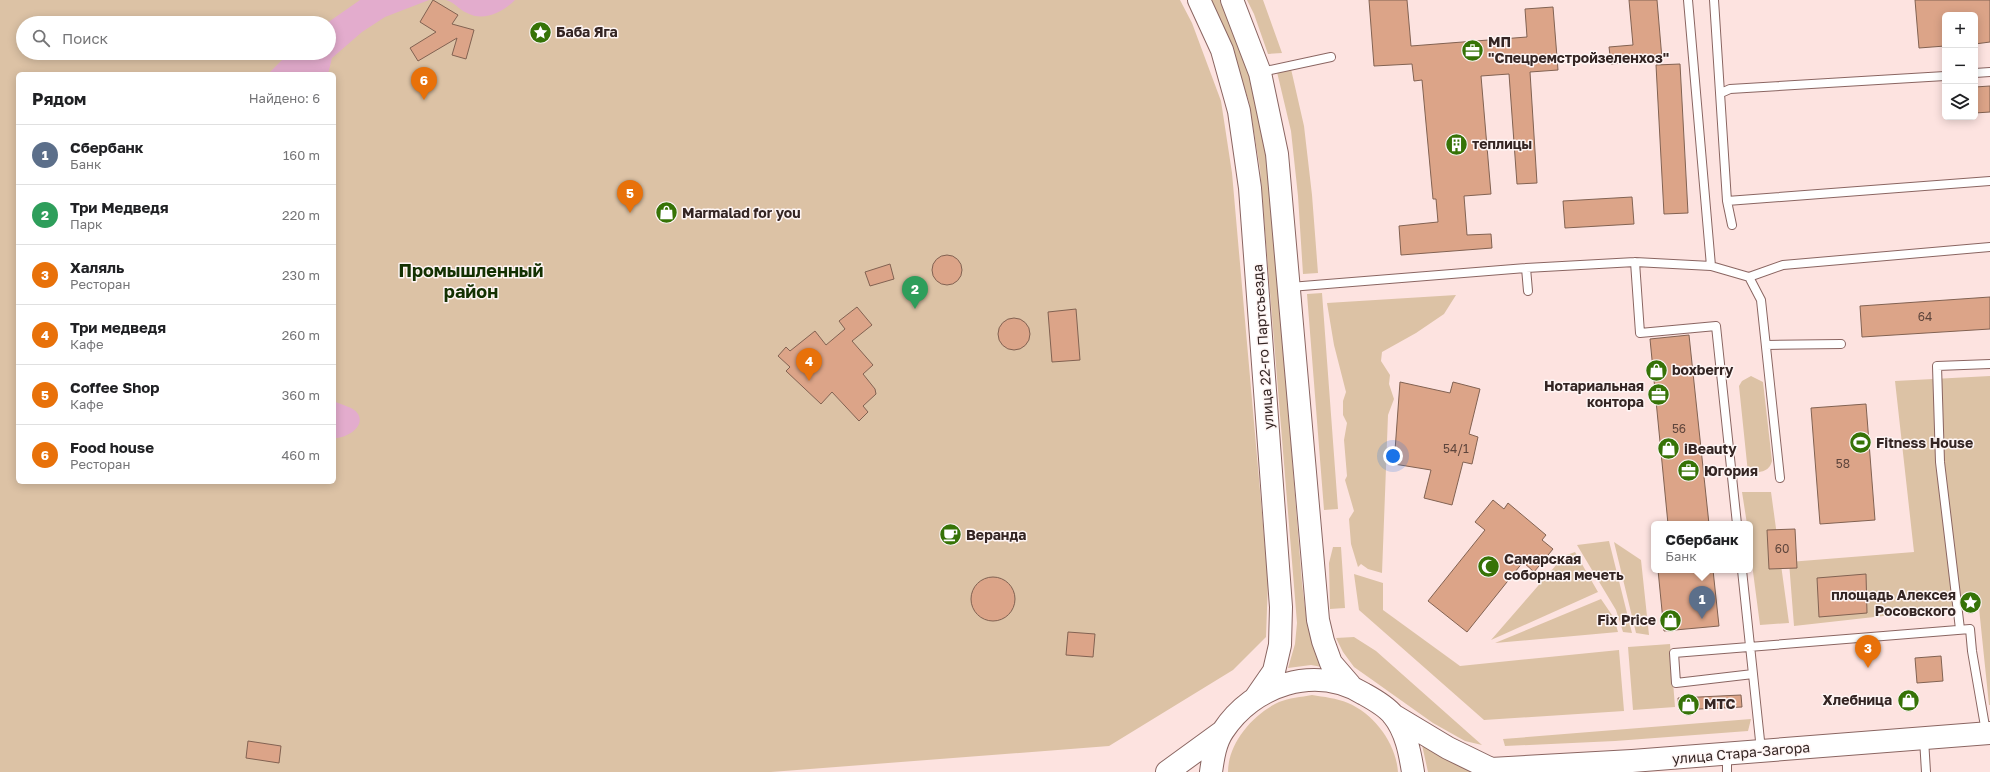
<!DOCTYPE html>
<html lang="ru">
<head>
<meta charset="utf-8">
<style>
  :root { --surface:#fff; --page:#f2f2f2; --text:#202124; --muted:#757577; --line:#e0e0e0; --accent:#d93025 }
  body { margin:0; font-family:"Golos Text",sans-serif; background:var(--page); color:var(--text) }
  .controls { position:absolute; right:12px; top:12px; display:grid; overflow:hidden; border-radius:6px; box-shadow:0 2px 10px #0003 }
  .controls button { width:36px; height:36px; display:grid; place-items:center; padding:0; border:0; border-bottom:1px solid var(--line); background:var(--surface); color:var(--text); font:20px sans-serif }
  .you { position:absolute; left:1393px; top:456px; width:14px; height:14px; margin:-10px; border:3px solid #fff; border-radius:50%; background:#1a73e8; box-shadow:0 0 0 6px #1a73e833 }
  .badge { display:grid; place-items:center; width:26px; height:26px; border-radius:50%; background:var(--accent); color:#fff; font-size:13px; font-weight:700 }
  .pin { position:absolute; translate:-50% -33px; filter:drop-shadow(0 1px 2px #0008) }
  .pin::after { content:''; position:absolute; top:21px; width:14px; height:12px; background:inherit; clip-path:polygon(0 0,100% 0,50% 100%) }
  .popup { position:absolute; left:1651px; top:521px; width:102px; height:52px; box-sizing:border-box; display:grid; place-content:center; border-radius:6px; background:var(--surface); filter:drop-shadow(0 1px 3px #0005); font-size:13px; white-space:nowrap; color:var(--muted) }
  .popup b { font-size:15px; color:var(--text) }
  .popup::after { content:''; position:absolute; left:50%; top:100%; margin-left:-8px; border:8px solid transparent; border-top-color:var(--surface) }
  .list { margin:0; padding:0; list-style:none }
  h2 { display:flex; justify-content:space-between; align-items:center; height:52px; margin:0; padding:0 16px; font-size:17px }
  h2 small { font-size:13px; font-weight:400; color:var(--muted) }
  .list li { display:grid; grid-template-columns:26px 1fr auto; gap:12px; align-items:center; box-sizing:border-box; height:60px; padding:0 16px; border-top:1px solid var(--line) }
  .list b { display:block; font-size:15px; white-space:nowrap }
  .list p { margin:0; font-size:13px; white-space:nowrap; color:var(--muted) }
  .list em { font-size:13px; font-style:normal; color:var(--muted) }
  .icon { flex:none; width:22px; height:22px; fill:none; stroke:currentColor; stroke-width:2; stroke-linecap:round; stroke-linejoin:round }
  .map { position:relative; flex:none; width:1990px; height:772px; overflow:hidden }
  .search { position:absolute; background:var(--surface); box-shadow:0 2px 10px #0003; left:16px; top:16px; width:320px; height:44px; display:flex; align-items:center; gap:10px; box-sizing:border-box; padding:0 14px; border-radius:22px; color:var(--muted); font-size:15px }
  .panel { position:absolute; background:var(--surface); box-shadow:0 2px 10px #0003; left:16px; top:72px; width:320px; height:412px; border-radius:6px }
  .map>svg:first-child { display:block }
  .green { fill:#dcc2a5; fill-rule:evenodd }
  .water { fill:#e3accd }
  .building { fill:#dca488; stroke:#826252 }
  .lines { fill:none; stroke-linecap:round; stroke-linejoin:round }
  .lane-casing { stroke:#8a6561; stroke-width:10 }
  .secondary-casing { stroke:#8a6561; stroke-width:24 }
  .lane { stroke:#fff; stroke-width:8 }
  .secondary { stroke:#fff; stroke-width:22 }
  .labels { text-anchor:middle; stroke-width:3; stroke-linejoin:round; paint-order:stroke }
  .number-label { font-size:12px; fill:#5e453c }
  .poi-label { font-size:14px; font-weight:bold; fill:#342523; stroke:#fef5f4; text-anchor:start }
  .street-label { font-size:14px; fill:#342523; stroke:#fef5f4 }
  .district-label { font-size:18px; font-weight:bold; fill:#143102; stroke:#fef5f4 }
</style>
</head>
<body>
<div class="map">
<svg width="1990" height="772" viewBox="0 0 1990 772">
  <rect width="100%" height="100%" fill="#fde3e0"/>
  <path class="green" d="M0,0H1180L1192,23L1221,101L1232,173L1268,581L1266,637L1233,670L1109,746L771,772H0ZM23,23H329V53H23ZM18,74H334V482H18Z
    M1210,0H1220C1246,52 1262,109 1269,167L1302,583L1307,623L1322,667L1311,665L1288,668L1295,644L1297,623L1260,169L1249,102L1237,65Z
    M1247,0H1263L1282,53L1268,54L1254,14Z
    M1291,69L1304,126L1312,195L1318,273L1303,274L1298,196L1291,131L1277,72Z
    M1322,293L1338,509L1324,510L1307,294Z
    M1456,295L1444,314L1416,333L1382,352L1381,361L1390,375L1389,384L1394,399L1388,415L1382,573L1368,569L1361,564L1358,567L1351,544L1349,519L1354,511L1345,480L1347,476L1344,440L1347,423L1343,415V401L1346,392L1334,345L1327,303Z
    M1751,376L1763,382L1772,461C1769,473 1759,472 1748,473L1739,386L1742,381Z
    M1990,376V705H1989L1979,608L1901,614L1794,626L1789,562L1914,552L1895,381Z
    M1742,492H1771L1789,623L1760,625L1750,549V524H1747Z
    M1609,541L1632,633L1623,632L1616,610L1577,545Z
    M1614,542L1641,560L1649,635L1636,633Z
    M1333,547H1341L1345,608L1330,609L1329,563Z
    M1575,552L1598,592L1491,640L1564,556Z
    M1354,574L1383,583V610L1460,666L1619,650L1624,711L1484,720L1359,610Z
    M1601,599L1614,618L1618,632L1495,643Z
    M1354,637L1376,651L1482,745L1465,741L1433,723L1371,679L1354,667L1343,652L1336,638Z
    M1670,644L1675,707L1633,710L1628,647Z
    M1312,695C1324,697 1336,698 1348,703C1374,714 1396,743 1398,772H1228C1228,743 1253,714 1279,702C1289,698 1301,697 1312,695Z
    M1751,719L1748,731L1615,741L1505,746L1503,739Z
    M1422,745L1453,763L1476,772H1428Z"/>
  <path class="water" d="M360,0H429L385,17L362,32L332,58L328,74H268L289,53H329V23H327Z
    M446,0H515C503,12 484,22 467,13C458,9 456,3 446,0Z
    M334,401C341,405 354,407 358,414C366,428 344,439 334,438Z"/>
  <path class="building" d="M433,0L458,15L452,24L474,30L466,59L452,55L457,38L418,61L410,48L436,32L420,22Z
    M1369,0H1407L1411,46L1527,37L1525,9L1553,7L1558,70L1530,72L1537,183L1517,184L1509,74L1481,76L1491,194L1464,196L1467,235L1491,234L1492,248L1401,255L1399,226L1438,222L1436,199H1433L1422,80L1414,81L1412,64L1374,66Z
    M1629,0H1657L1662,59L1611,64L1609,47L1633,45Z
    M1915,0H1990V42L1975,44V15H1945V46L1919,48Z
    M1680,64L1688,213L1664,214L1656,65Z
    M1990,86V112L1975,113V87Z
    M1632,197L1634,224L1565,228L1563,201Z
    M932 270a15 15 0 1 1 30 0a15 15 0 1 1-30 0Z
    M890,264L894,279L870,286L865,272Z
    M1990,297V329L1862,337L1860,306Z
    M857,307L872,325L852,341L873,365L863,374L875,389L876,394L863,406L868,412L859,421L832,392L821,404L786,371L790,367L778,356L786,347L790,351L815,331L826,345L845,329L839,321Z
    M1076,309L1080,360L1052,362L1048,312Z
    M998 334a16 16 0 1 1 32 0a16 16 0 1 1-32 0Z
    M1689,335L1709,524H1668L1650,339Z
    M1400,382L1450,393L1453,382L1480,389L1469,434L1478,437L1472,464L1463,462L1452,505L1424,498L1431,470L1394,464Z
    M1866,404L1875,520L1820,524L1811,408Z
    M1493,500L1504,509L1508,503L1546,535L1542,540L1553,549L1534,572L1523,562L1467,632L1428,601L1485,530L1475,522Z
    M1795,529L1797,568L1769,569L1767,530Z
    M1658,570H1713L1719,626L1664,631Z
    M1866,574L1867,613L1819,617L1817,578Z
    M971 599a22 22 0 1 1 44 0a22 22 0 1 1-44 0Z
    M1068,632L1095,634L1093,657L1066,655Z
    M1941,656L1943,681L1917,683L1915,658Z
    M1741,695L1742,707L1679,710L1678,698Z
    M248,741L281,746L279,763L246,758Z"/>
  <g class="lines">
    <defs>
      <path id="lane" d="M1688,0L1711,266
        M1714,0L1727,201L1732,225
        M1261,72L1331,57
        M1975,73L1990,72
        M1721,93L1730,89L1945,76
        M1727,201L1990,181
        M1635,262L1640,333L1716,326L1737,524
        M1526,268L1528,291
        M1749,277L1761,300L1780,478
        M1290,287L1526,268L1635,262L1711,266L1749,277L1783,265L1990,247
        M1766,345L1841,344
        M1742,570L1761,750
        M1960,629L1940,462L1937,366L1990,364
        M1753,674L1676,683L1674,653L1970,629L1972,651L1986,732
        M1924,739L1926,772
        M1727,755V772"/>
      <path id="secondary" d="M1199,0L1222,50L1239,111L1250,188L1281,607L1280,645L1274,671L1256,697
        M1232,0L1260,73L1277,154L1318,620L1323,641L1331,663L1350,685
        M1393,715L1448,748L1491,769L1632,761L1990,733
        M1167,772L1222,732
        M1211,772C1213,758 1215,743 1223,731C1253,685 1315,664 1364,694C1373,699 1386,706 1393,715C1406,731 1410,753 1413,772"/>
    </defs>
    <use href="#lane" class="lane-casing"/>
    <use href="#secondary" class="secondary-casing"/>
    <use href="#lane" class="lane"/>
    <use href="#secondary" class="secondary"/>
  </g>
  <defs>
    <symbol id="sight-disc" viewBox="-11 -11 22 22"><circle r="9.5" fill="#367307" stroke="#fef5f4"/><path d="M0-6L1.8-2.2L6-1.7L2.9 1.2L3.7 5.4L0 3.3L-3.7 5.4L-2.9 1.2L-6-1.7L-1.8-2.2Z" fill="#fff"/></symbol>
    <symbol id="office-disc" viewBox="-11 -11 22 22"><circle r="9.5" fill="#367307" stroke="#fef5f4"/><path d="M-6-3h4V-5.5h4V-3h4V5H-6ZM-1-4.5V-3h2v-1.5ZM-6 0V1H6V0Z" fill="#fff"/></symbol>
    <symbol id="building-disc" viewBox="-11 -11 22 22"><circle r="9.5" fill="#367307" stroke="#fef5f4"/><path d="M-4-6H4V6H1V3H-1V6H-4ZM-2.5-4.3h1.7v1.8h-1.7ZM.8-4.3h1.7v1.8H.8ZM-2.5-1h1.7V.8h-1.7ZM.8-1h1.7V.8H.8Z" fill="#fff"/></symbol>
    <symbol id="shop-disc" viewBox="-11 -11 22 22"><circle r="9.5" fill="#367307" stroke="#fef5f4"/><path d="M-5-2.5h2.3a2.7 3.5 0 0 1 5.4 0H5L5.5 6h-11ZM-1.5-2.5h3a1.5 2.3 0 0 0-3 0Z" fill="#fff"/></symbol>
    <symbol id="stadium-disc" viewBox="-11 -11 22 22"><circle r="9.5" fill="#367307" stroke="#fef5f4"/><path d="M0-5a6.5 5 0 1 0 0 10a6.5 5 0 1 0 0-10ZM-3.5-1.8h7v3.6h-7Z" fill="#fff"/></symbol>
    <symbol id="cafe-disc" viewBox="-11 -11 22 22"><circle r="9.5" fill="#367307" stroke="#fef5f4"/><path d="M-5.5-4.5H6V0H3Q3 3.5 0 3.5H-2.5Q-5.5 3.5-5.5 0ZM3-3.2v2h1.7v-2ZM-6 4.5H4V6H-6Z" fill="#fff"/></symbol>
    <symbol id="mosque-disc" viewBox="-11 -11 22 22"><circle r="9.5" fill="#367307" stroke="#fef5f4"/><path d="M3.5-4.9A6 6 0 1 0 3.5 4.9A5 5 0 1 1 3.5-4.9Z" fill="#fff"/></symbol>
  </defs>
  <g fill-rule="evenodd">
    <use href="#sight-disc" x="528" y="20" width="25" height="25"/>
    <use href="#office-disc" x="1460" y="38" width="25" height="25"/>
    <use href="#building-disc" x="1444" y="132" width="25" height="25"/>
    <use href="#shop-disc" x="654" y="200" width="25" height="25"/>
    <use href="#shop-disc" x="1644" y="358" width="25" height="25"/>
    <use href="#office-disc" x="1646" y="382" width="25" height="25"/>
    <use href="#stadium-disc" x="1848" y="430" width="25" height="25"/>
    <use href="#shop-disc" x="1656" y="436" width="25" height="25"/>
    <use href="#office-disc" x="1676" y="458" width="25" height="25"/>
    <use href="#cafe-disc" x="938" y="522" width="25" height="25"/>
    <use href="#mosque-disc" x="1476" y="554" width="25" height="25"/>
    <use href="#sight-disc" x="1958" y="590" width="25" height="25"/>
    <use href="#shop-disc" x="1658" y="608" width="25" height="25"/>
    <use href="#shop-disc" x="1896" y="688" width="25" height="25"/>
    <use href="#shop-disc" x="1676" y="692" width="25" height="25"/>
  </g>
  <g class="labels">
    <g class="number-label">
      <text x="1925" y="321">64</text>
      <text x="1679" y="433">56</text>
      <text x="1456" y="453">54/1</text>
      <text x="1843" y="468">58</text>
      <text x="1782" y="553">60</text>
    </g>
    <g class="poi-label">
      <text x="556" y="37">Баба Яга</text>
      <text x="1488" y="47">МП<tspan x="1488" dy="16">"Спецремстройзеленхоз"</tspan></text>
      <text x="1472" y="149">теплицы</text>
      <text x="682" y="218">Marmalad for you</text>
      <text x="1672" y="375">boxberry</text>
      <text x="1644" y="391" text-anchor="end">Нотариальная<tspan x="1644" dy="16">контора</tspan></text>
      <text x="1876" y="448">Fitness House</text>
      <text x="1684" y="454">iBeauty</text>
      <text x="1704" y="476">Югория</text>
      <text x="966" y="540">Веранда</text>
      <text x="1504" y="564">Самарская<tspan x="1504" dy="16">соборная мечеть</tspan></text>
      <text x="1956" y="600" text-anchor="end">площадь Алексея<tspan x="1956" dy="16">Росовского</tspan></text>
      <text x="1656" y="625" text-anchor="end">Fix Price</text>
      <text x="1892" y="705" text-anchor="end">Хлебница</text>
      <text x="1704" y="709">МТС</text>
    </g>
    <g class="street-label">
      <text transform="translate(1263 347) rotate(-94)" y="5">улица 22-го Партсъезда</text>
      <text transform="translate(1741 753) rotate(-5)" y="5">улица Стара-Загора</text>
    </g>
    <g class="district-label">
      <text x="471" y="277">Промышленный<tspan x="471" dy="21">район</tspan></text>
    </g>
  </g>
</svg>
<div class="controls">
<button>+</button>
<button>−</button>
<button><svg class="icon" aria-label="layers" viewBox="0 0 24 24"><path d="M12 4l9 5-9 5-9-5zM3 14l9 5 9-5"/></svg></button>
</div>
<div class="you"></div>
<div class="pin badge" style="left:1702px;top:619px;background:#5c6f8a">1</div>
<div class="popup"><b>Сбербанк</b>Банк</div>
<div class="pin badge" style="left:915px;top:309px;background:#2e9e5b">2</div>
<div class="pin badge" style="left:1868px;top:668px;background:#e8710a">3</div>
<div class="pin badge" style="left:809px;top:381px;background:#e8710a">4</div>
<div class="pin badge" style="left:630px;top:213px;background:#e8710a">5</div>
<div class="pin badge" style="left:424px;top:100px;background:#e8710a">6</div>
<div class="search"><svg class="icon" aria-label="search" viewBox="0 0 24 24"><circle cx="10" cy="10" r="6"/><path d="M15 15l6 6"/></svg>Поиск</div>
<section class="panel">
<h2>Рядом<small>Найдено: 6</small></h2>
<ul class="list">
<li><span class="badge" style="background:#5c6f8a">1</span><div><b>Сбербанк</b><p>Банк</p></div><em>160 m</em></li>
<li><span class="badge" style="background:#2e9e5b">2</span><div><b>Три Медведя</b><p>Парк</p></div><em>220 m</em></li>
<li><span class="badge" style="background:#e8710a">3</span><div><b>Халяль</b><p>Ресторан</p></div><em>230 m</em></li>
<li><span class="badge" style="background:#e8710a">4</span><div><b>Три медведя</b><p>Кафе</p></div><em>260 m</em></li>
<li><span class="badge" style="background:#e8710a">5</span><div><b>Coffee Shop</b><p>Кафе</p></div><em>360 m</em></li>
<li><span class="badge" style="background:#e8710a">6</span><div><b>Food house</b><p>Ресторан</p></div><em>460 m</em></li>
</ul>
</section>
</div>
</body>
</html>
